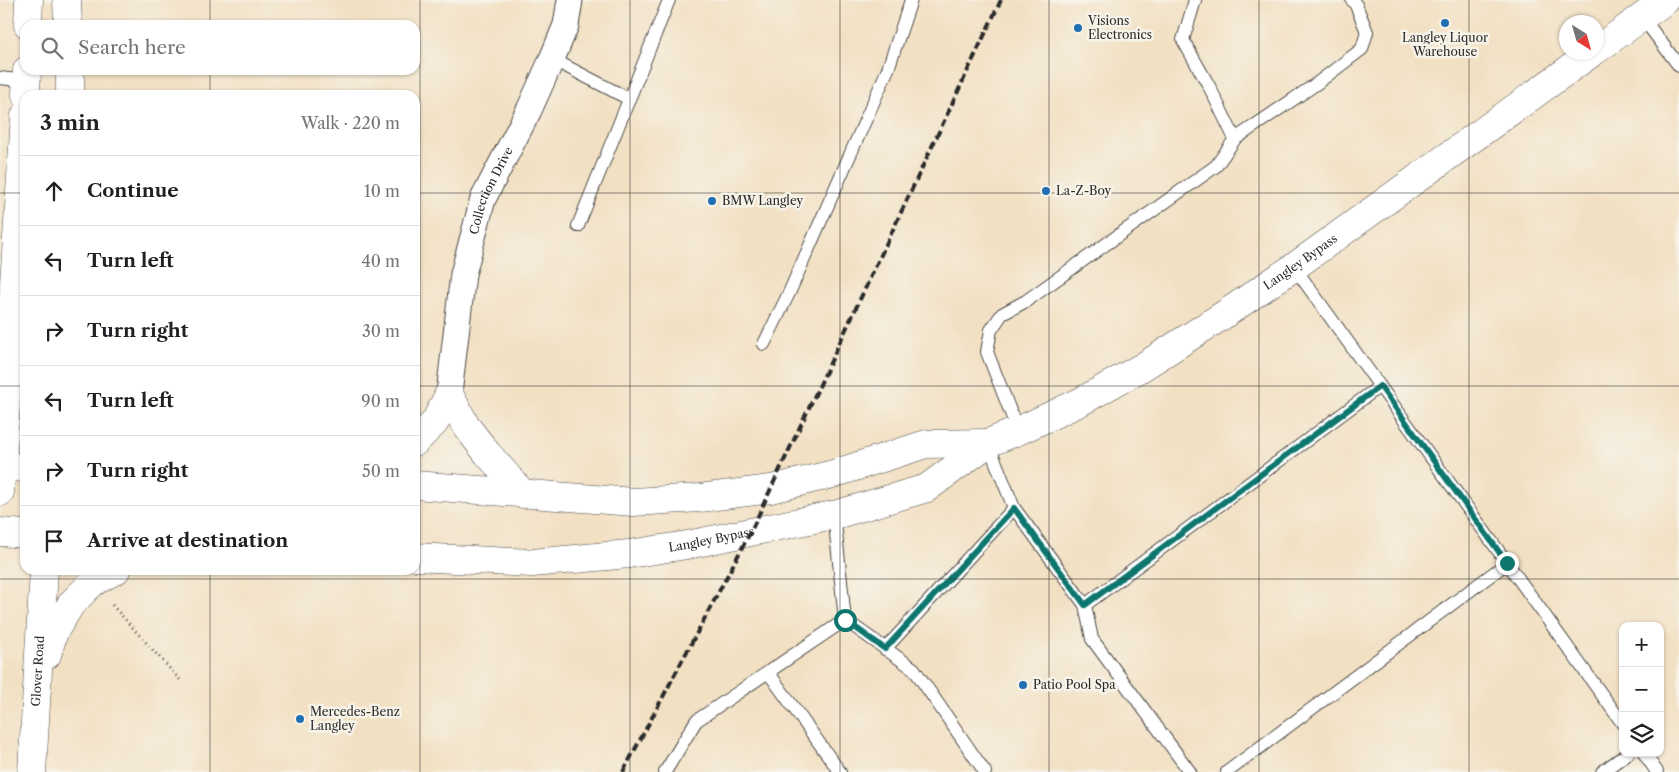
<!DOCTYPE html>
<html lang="en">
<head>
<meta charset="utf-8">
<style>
  :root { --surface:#fff; --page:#f6f6f6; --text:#202124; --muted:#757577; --line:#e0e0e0 }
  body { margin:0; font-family:"Libre Caslon Text",serif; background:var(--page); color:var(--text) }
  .controls { position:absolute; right:15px; bottom:15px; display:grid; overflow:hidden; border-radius:10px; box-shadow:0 1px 4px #0004 }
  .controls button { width:45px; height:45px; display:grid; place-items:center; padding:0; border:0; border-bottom:1px solid var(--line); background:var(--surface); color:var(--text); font:25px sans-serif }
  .compass { position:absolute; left:1559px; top:15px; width:45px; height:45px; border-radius:50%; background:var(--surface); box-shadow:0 1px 4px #0004; rotate:143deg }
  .stop { position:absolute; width:15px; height:15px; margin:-11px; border:4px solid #0f766e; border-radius:50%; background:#fff }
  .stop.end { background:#0f766e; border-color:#fff; box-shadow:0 1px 5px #0008 }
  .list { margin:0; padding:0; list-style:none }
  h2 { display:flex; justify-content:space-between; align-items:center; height:65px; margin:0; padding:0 20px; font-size:21px }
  h2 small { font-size:16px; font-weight:400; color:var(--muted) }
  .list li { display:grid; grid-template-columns:32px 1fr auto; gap:15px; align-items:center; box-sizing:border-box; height:70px; padding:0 20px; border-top:1px solid var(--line) }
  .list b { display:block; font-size:19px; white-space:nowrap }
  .list em { font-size:16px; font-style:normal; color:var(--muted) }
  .icon { flex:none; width:28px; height:28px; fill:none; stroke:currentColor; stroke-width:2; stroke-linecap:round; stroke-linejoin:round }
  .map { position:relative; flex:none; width:1679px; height:772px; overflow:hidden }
  .search { position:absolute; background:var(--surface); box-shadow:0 1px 4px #0004; left:20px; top:20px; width:400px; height:55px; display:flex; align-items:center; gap:12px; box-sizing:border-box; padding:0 18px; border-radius:15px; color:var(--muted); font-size:19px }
  .panel { position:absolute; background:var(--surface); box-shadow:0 1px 4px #0004; left:20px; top:90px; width:400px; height:485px; border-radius:15px }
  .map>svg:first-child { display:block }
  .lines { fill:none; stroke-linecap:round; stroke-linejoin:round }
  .lane-casing { stroke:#494642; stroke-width:14 }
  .street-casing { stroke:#494642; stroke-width:27 }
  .secondary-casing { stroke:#494642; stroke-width:29 }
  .primary-casing { stroke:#494642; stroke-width:29 }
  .highway-casing { stroke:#494642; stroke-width:29 }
  .path { stroke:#494642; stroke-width:3; stroke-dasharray:1 4; stroke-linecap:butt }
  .lane { stroke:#fff; stroke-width:12 }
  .street { stroke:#fff; stroke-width:25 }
  .secondary { stroke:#fff; stroke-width:28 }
  .primary { stroke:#fff; stroke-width:28 }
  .highway { stroke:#fff; stroke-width:28 }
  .rail { stroke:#2b2b2b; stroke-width:4; stroke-dasharray:8 4; stroke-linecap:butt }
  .route { stroke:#0f766e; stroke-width:6 }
  .grid { fill:none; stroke:#2b2b2b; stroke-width:1; stroke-opacity:0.55 }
  .poi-dot { fill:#1f6fb2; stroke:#f7f3e8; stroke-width:2 }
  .labels { text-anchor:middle; stroke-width:5; stroke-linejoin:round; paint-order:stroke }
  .poi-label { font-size:12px; fill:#2b2b2b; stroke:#f7f3e8; text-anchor:start }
  .street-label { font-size:12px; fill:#2b2b2b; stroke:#f7f3e8 }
</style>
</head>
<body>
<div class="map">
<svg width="1679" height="772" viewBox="0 0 1679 772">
  <rect width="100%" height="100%" fill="#f7f3e8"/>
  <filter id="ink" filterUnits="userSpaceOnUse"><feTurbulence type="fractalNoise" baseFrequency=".02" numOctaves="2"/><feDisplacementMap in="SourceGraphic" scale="10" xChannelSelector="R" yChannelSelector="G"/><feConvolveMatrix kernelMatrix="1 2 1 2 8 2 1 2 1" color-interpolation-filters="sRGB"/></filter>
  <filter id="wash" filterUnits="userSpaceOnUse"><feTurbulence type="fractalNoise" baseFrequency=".0096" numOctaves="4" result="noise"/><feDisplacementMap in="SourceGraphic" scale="20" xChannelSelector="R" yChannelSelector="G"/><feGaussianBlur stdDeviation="1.12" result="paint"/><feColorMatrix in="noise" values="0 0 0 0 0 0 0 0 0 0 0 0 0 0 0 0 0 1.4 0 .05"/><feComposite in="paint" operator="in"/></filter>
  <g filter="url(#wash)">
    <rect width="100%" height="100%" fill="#f2e0c3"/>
  </g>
  <g filter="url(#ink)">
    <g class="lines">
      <defs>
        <path id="lane" d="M1642,17L1679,66
          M552,59L629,99
          M0,78L27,81
          M1235,139L1316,84L1362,49L1367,32L1356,5L1352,0
          M578,226L669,0
          M1294,267L1623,724
          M764,344L789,293L888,69L911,0
          M1018,431L987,352L991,330L1002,314L1026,301L1216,166L1235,139L1209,86L1183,40L1195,0
          M988,443L1014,508L1085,605L1092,639L1190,772
          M1085,605L1380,386
          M845,620L914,669L985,772
          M885,649L1014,508
          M768,672L840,772
          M1644,753L1657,772
          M665,772L696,721L845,620L834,514
          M1227,772L1507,563
          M1602,772L1628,753"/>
        <g id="street">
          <path id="s1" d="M449,394L463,274L483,199L529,110L552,59L566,25L570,0"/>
        </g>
        <path id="secondary" d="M67,0L68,25
          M28,25L29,0
          M70,70V95
          M26,95L27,70
          M2,466L25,116"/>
        <path id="primary" d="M0,358L11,345"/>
        <g id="highway">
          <path d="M1596,50L1666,0"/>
          <path d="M449,394L466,426L487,453L523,494"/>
          <path d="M415,442L435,422L449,394"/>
          <path d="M415,485L633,502L700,498L771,489L833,474L926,444L988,443"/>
          <path d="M0,492L2,466L25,468"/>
          <path d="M0,532L25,534"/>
          <path id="s2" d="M415,557L532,563L629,554L687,545L838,514L927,488L988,443L1018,431L1080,402L1144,366L1222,316L1294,267L1593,52"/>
          <path d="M47,655L54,632L71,604L92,583L116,570"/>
          <path id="s3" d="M32,772L44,570"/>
        </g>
      </defs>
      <use href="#lane" class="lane-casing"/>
      <use href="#street" class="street-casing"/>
      <use href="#secondary" class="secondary-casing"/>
      <use href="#primary" class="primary-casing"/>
      <use href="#highway" class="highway-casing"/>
      <path class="path" d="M112,605L180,680"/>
      <use href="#lane" class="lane"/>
      <use href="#street" class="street"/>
      <use href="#secondary" class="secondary"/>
      <use href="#primary" class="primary"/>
      <use href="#highway" class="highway"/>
      <path class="rail" d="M623,772L750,533L1001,0"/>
    </g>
  </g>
  <g class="lines" filter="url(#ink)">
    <path class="route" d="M845,620L885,649L1014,508L1085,605L1380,386L1507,563"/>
  </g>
  <path class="grid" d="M210,0V25M420,0V772M630,0V772M840,0V772M1049,0V772M1259,0V772M1469,0V772M210,70V95M0,193H25M415,193H1679M0,386H25M415,386H1679M210,570V772M0,579H1679"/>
  <g class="poi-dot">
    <circle cx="1445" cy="23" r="5"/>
    <circle cx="1078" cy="28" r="5"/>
    <circle cx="1046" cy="191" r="5"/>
    <circle cx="712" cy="201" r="5"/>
    <circle cx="1023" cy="685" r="5"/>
    <circle cx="300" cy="719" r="5"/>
  </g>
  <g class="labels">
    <g class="poi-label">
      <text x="1088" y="25">Visions<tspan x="1088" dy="14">Electronics</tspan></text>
      <text x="1445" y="42" text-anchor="middle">Langley Liquor<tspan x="1445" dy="14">Warehouse</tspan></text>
      <text x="1056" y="195">La-Z-Boy</text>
      <text x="722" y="205">BMW Langley</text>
      <text x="1033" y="689">Patio Pool Spa</text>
      <text x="310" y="716">Mercedes-Benz<tspan x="310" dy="14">Langley</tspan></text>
    </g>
    <g class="street-label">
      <text dy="4" stroke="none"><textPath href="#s1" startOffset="209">Collection Drive</textPath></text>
      <text dy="4" stroke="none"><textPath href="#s2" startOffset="958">Langley Bypass</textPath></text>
      <text dy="4" stroke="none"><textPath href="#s2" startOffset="298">Langley Bypass</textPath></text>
      <text dy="4" stroke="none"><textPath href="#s3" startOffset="101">Glover Road</textPath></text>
    </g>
  </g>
</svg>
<div class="controls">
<button>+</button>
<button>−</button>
<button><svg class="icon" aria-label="layers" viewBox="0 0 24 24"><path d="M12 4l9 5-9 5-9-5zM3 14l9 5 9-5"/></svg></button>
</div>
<svg class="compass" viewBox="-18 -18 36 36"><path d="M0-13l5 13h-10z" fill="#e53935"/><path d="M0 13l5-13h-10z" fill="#757577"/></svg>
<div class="stop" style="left:845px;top:620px"></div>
<div class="stop end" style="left:1507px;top:563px"></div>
<div class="search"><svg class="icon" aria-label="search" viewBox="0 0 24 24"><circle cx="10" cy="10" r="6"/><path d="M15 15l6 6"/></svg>Search here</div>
<section class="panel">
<h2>3 min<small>Walk · 220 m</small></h2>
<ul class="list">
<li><svg class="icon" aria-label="ahead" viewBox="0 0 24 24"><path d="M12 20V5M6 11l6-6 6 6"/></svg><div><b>Continue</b></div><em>10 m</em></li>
<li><svg class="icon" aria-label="left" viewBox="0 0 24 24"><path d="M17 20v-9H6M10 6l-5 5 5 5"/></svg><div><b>Turn left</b></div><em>40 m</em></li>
<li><svg class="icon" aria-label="right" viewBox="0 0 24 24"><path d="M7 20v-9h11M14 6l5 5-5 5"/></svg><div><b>Turn right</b></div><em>30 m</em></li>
<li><svg class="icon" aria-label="left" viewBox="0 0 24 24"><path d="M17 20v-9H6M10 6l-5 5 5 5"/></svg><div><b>Turn left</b></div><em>90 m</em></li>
<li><svg class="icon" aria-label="right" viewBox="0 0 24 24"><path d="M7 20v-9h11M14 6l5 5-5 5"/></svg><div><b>Turn right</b></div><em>50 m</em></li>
<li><svg class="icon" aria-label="arrive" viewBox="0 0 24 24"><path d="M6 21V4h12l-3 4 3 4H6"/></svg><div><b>Arrive at destination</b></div></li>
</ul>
</section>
</div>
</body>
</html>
